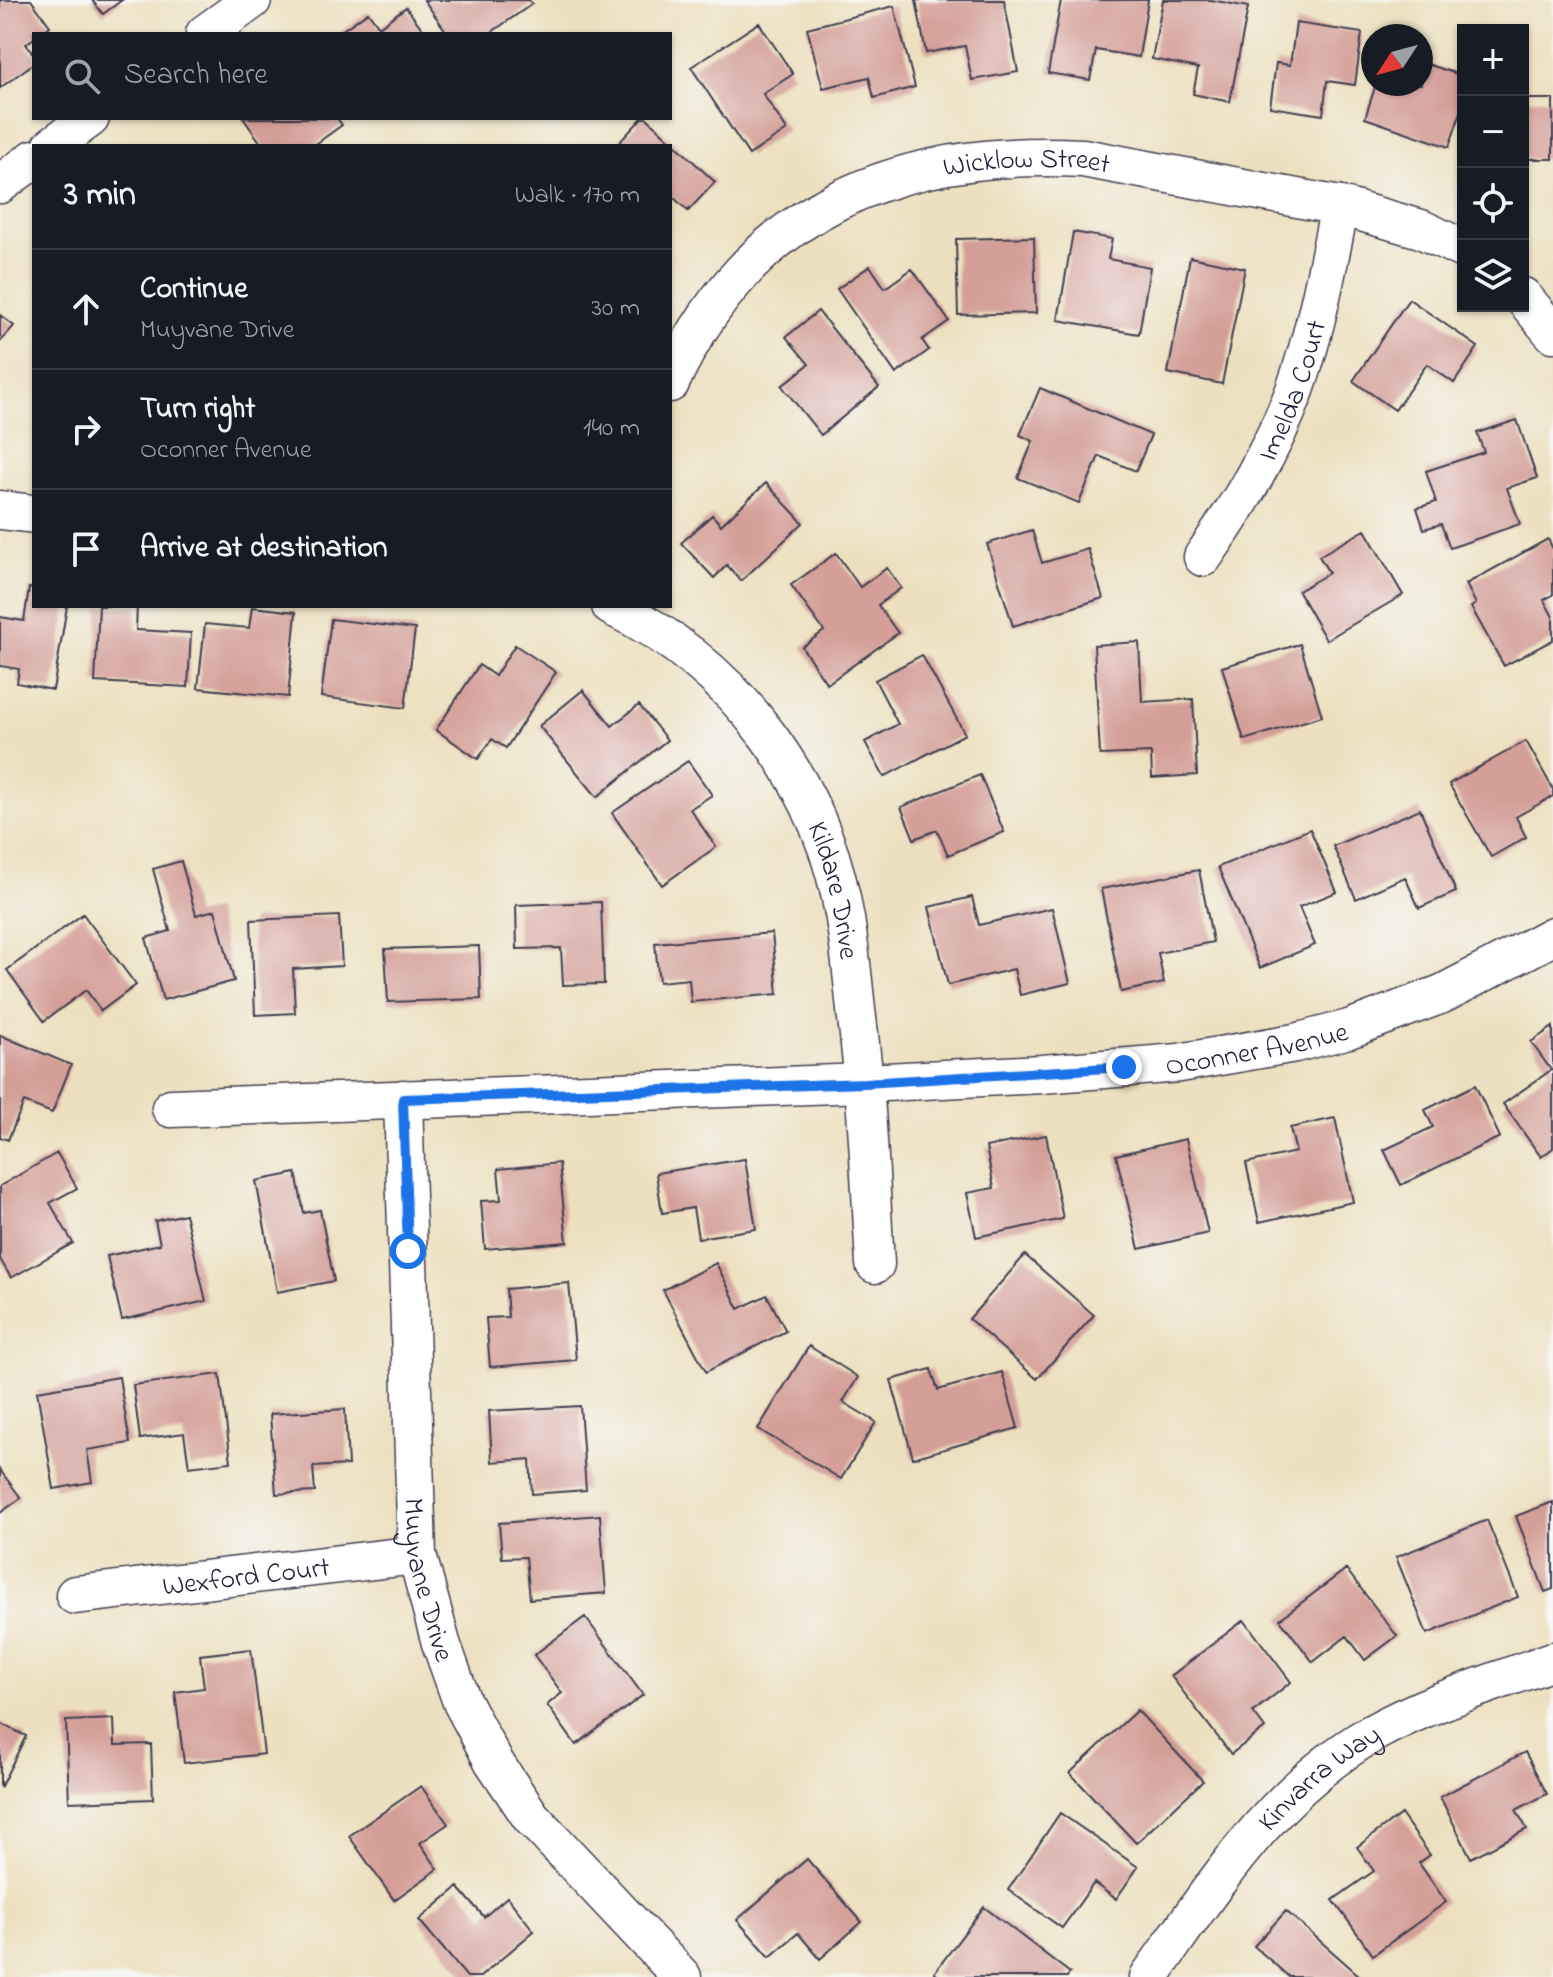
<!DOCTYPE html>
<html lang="en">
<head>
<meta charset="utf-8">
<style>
  :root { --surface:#171b24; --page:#20242c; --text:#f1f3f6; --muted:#9ea1a6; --line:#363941 }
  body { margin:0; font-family:"Indie Flower",sans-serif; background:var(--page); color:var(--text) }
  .controls { position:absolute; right:24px; top:24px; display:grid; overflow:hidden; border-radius:0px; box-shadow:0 2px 6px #0004 }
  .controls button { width:72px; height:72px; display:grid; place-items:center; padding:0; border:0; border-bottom:2px solid var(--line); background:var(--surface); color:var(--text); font:40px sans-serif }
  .compass { position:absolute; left:1361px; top:24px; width:72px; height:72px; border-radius:50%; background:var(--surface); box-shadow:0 2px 6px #0004; rotate:234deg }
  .stop { position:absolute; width:24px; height:24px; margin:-18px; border:6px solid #1a73e8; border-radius:50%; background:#fff }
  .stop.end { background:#1a73e8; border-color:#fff; box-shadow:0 2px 8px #0008 }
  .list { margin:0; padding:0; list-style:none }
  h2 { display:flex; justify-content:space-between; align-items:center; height:104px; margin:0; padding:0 32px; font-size:34px }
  h2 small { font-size:26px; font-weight:400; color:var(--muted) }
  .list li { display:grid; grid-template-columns:52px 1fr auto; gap:24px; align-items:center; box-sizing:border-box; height:120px; padding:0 32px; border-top:2px solid var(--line) }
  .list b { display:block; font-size:30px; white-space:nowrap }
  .list p { margin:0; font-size:26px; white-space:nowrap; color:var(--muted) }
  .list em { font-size:26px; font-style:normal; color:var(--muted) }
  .icon { flex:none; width:44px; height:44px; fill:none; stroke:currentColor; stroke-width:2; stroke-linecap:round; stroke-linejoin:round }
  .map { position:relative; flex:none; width:1553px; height:1977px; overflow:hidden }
  .search { position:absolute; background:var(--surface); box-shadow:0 2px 6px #0004; left:32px; top:32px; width:640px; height:88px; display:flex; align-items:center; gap:20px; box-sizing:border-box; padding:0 28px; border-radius:0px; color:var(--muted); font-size:30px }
  .panel { position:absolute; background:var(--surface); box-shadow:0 2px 6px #0004; left:32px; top:144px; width:640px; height:464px; border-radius:0px }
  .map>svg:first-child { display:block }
  .building { fill:#d49f98 }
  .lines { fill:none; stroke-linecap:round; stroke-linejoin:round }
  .street-casing { stroke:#403e4f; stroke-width:41 }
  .street { stroke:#fff; stroke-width:38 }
  .route { stroke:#1a73e8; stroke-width:10 }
  .labels { text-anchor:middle; stroke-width:7; stroke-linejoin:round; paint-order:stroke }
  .street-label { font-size:28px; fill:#22223b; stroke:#f6f6f2 }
</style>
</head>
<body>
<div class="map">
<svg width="1553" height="1977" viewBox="0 0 1553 1977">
  <rect width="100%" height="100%" fill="#f6f6f2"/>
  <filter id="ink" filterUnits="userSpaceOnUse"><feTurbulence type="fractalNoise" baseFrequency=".0125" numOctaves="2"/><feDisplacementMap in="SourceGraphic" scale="16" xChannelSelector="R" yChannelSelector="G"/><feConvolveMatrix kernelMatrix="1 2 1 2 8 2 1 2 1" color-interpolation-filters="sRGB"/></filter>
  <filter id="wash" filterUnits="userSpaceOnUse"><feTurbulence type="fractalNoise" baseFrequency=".006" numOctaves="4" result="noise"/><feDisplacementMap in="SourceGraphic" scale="32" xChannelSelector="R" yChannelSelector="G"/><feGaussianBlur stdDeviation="1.8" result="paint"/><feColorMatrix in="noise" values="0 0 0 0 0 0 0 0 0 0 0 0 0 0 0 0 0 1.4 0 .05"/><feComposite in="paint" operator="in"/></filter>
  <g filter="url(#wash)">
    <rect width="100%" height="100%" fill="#ede0c0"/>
    <g id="blocks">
      <path class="building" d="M0,0H31L50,26L40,34H34V38L26,44L34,55V63L0,88Z
        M92,0H122L103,14Z
        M424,0H529L532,4L489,34H448Z
        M916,0H1004L1018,72L972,80L965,46L926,53Z
        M1061,0H1148L1139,57L1096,50L1090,80L1048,73Z
        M1163,0H1211L1248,7L1230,102L1193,94L1198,68L1152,59Z
        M894,6L915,87L874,98L869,77L823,88L807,28Z
        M406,7L426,34H337L368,12L379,27Z
        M759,23L793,74L763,94L787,130L749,155L691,67Z
        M1296,23L1362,33L1355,85L1327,81L1323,115L1270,107L1276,63L1290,65Z
        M1421,62L1463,76V106L1449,147L1365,118L1376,84H1421Z
        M1523,99H1553V159H1523Z
        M243,118H337L342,125L313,146H263Z
        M642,118H647L715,182L688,211L672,196L670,199V146H616Z
        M1073,232L1112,239L1108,259L1150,267L1139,334L1058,320Z
        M1034,237L1036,313L958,315L956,239Z
        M1190,257L1245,268L1222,384L1168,373Z
        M870,266L885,288L912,269L949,321L922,340L929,350L896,374L837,289Z
        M1409,299L1478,347L1454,383L1427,364L1395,410L1353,381Z
        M818,311L879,387L821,435L782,386L809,364L786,337Z
        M0,315L14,326L0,342Z
        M1040,388L1151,435L1136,471L1099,456L1079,503L1018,478L1033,441L1020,435Z
        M1517,420L1537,478L1507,488L1520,524L1450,548L1441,524L1424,529L1417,508L1436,502L1426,471L1484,452L1477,433Z
        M766,483L803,523L741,581L727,565L714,578L681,543L712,515L721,525Z
        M1032,530L1042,563L1088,549L1103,598L1013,626L987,544Z
        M1365,530L1403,595L1326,640L1298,591L1329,573L1319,556Z
        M1548,539L1553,549V595L1544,600L1553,617V640L1504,666L1471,607L1476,604L1466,584Z
        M836,553L860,587L887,568L901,588L878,605L898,633L827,684L802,647L824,631L791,585Z
        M29,588L34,589V606H67L53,690L17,683L19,669L0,666V617L24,621Z
        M99,606H137L136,630L191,633L188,687L95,682Z
        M252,607L296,612L288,697L198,688L205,624L249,628Z
        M331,619L415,629L405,708L321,697Z
        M1139,642L1142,702L1193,699L1197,775L1152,778L1151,753L1100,755L1094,645Z
        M1300,644L1322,716L1244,740L1222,667Z
        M515,645L556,672L506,748L492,739L478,759L436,730L479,665L495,676Z
        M922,655L965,734L884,777L865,742L898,724L875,680Z
        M583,690L612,726L639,705L667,740L597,797L539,726Z
        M1526,741L1553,789V796L1516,817L1526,837L1491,857L1449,784Z
        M688,761L712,795L690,809L716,847L662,885L612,813Z
        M980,775L1004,832L948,855L937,830L914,839L901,807Z
        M1420,809L1456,892L1419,908L1405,877L1356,899L1333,846Z
        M1310,829L1337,892L1299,907L1315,945L1260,968L1218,867Z
        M181,861L196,915L215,910L234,981L163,1000L146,938L170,931L153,869Z
        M1199,870L1213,942L1158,953L1164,983L1121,992L1101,889Z
        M972,897L979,925L1052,908L1070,983L1020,995L1014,969L948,985L929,907Z
        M601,902L604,984L563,985L561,948L517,949L516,905Z
        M83,914L136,985L101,1011L86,990L44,1021L7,970Z
        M339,916L342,966L293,969L295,1013L255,1015L251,920Z
        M772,933L778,994L691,1002L689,979L659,982L655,943Z
        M479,946L481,999L388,1002L385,949Z
        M1553,1027V1148L1541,1157L1503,1104L1551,1070L1531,1042Z
        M0,1035L71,1065L52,1113L24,1102L8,1140L0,1137Z
        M1475,1085L1500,1137L1401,1185L1384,1150L1433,1127L1425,1110Z
        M1335,1118L1353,1202L1259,1222L1246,1163L1296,1152L1290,1128Z
        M1046,1135L1063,1219L976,1237L967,1193L994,1188L986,1147Z
        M1186,1139L1208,1233L1139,1249L1116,1155Z
        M57,1153L77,1188L50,1203L73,1243L11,1278L0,1259V1186Z
        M745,1159L756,1229L698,1238L693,1208L662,1213L656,1173Z
        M559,1163L567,1242L485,1249L481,1201L501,1200L498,1169Z
        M296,1173L304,1213L320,1210L334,1281L277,1292L256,1181Z
        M185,1214L206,1301L122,1320L107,1256L160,1244L155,1221Z
        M1025,1255L1094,1315L1037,1379L969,1319Z
        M716,1263L739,1309L767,1295L786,1331L706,1372L663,1290Z
        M569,1283L576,1360L490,1367L486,1318L508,1317L506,1289Z
        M809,1346L858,1377L843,1402L876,1422L841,1479L758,1429Z
        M931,1369L938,1390L1002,1372L1018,1428L913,1458L891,1380Z
        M220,1374L231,1462L189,1467L184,1433L140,1439L133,1385Z
        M119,1377L130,1443L87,1450L92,1482L54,1489L37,1391Z
        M580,1406L586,1490L532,1494L530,1459L492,1462L489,1411Z
        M345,1409L348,1465L313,1467L315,1492L276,1494L270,1414Z
        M0,1470L21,1498L0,1513Z
        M1553,1502V1589L1545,1592L1516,1516Z
        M600,1515L606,1593L530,1599L526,1557L502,1558L499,1523Z
        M1487,1520L1518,1597L1427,1634L1396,1557Z
        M1346,1569L1397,1636L1365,1660L1347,1636L1313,1662L1280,1619Z
        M585,1617L643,1695L576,1745L547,1705L562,1693L534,1655Z
        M1244,1620L1291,1682L1253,1712L1265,1728L1231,1754L1171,1676Z
        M251,1649L264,1754L184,1763L175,1692L204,1688L200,1655Z
        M1137,1710L1203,1781L1136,1843L1070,1773Z
        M114,1719L115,1745L151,1744L153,1799L69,1802L66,1721Z
        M0,1723L26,1736L0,1788Z
        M1525,1752L1547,1794L1516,1810L1527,1829L1471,1858L1440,1797Z
        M421,1786L448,1824L420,1843L438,1869L394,1900L349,1836Z
        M1060,1813L1138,1867L1116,1899L1094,1883L1062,1928L1008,1890Z
        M1401,1814L1430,1855L1419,1863L1446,1902L1373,1955L1333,1900L1374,1871L1357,1847Z
        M807,1859L862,1922L820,1959L798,1933L770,1957L737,1920Z
        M458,1887L484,1917L507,1897L534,1931L480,1977H467L419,1920Z
        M984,1907L1070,1973L1067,1977H940L934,1973Z
        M1286,1911L1361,1977H1289L1254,1946Z"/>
    </g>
  </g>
  <g filter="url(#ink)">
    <use href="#blocks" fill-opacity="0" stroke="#403e4f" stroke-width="2"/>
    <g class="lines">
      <defs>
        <g id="street">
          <path d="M205,34L252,0"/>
          <path d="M52,146L90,118"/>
          <path d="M0,184L34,159"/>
          <path d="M1523,297L1553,333"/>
          <path id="s1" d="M670,383C749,208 898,148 1083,158L1340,206L1421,229L1463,249"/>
          <path d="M0,510L34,514"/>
          <path id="s2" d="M1203,557C1240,504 1272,451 1295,390C1316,331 1327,268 1340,206"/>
          <path id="s3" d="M611,606C735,665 823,783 845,919C850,949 853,980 856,1010C867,1094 870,1179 875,1264"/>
          <path id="s4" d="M403,1099L417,1555L441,1643L462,1702L494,1762L531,1817L682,1977"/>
          <path id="s5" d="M171,1108L865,1083L1042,1074L1179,1063L1295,1043L1349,1029L1442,994L1553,936"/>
          <path id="s6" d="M75,1595L417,1555"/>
          <path id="s7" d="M1149,1977C1214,1886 1273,1790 1373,1733C1429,1702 1493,1683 1553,1661"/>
        </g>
      </defs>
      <use href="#street" class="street-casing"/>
      <use href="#street" class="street"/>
    </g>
  </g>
  <g class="lines" filter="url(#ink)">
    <path class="route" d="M408,1251L403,1099L865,1083L1124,1067"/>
  </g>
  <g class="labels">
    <g class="street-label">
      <text dy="10" stroke="none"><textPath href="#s1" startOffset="448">Wicklow Street</textPath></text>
      <text dy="10" stroke="none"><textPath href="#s2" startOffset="190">Imelda Court</textPath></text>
      <text dy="10" stroke="none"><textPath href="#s3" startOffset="376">Kildare Drive</textPath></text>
      <text dy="10" stroke="none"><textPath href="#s5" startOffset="1088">Oconner Avenue</textPath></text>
      <text dy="10" stroke="none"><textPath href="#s6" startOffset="172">Wexford Court</textPath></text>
      <text dy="10" stroke="none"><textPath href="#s4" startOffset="482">Muyvane Drive</textPath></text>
      <text dy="10" stroke="none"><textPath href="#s7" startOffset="264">Kinvarra Way</textPath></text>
    </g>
  </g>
</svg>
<div class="controls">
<button>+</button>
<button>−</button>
<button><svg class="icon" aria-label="locate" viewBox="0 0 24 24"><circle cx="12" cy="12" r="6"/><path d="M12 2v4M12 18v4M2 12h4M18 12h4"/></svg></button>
<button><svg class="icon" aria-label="layers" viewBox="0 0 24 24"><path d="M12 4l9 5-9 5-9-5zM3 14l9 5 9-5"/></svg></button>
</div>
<svg class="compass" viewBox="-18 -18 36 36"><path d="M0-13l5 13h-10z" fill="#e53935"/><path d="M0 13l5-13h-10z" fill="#9ea1a6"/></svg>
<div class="stop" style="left:408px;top:1251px"></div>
<div class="stop end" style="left:1124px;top:1067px"></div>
<div class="search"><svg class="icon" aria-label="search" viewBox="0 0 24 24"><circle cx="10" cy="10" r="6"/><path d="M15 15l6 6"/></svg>Search here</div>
<section class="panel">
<h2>3 min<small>Walk · 170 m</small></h2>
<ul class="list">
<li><svg class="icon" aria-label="ahead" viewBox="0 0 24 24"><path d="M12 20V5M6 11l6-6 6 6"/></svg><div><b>Continue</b><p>Muyvane Drive</p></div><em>30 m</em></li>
<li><svg class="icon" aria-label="right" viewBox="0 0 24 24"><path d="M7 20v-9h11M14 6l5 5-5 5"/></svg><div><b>Turn right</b><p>Oconner Avenue</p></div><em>140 m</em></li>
<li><svg class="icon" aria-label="arrive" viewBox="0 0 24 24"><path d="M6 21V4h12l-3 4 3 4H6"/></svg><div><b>Arrive at destination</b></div></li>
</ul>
</section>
</div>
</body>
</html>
